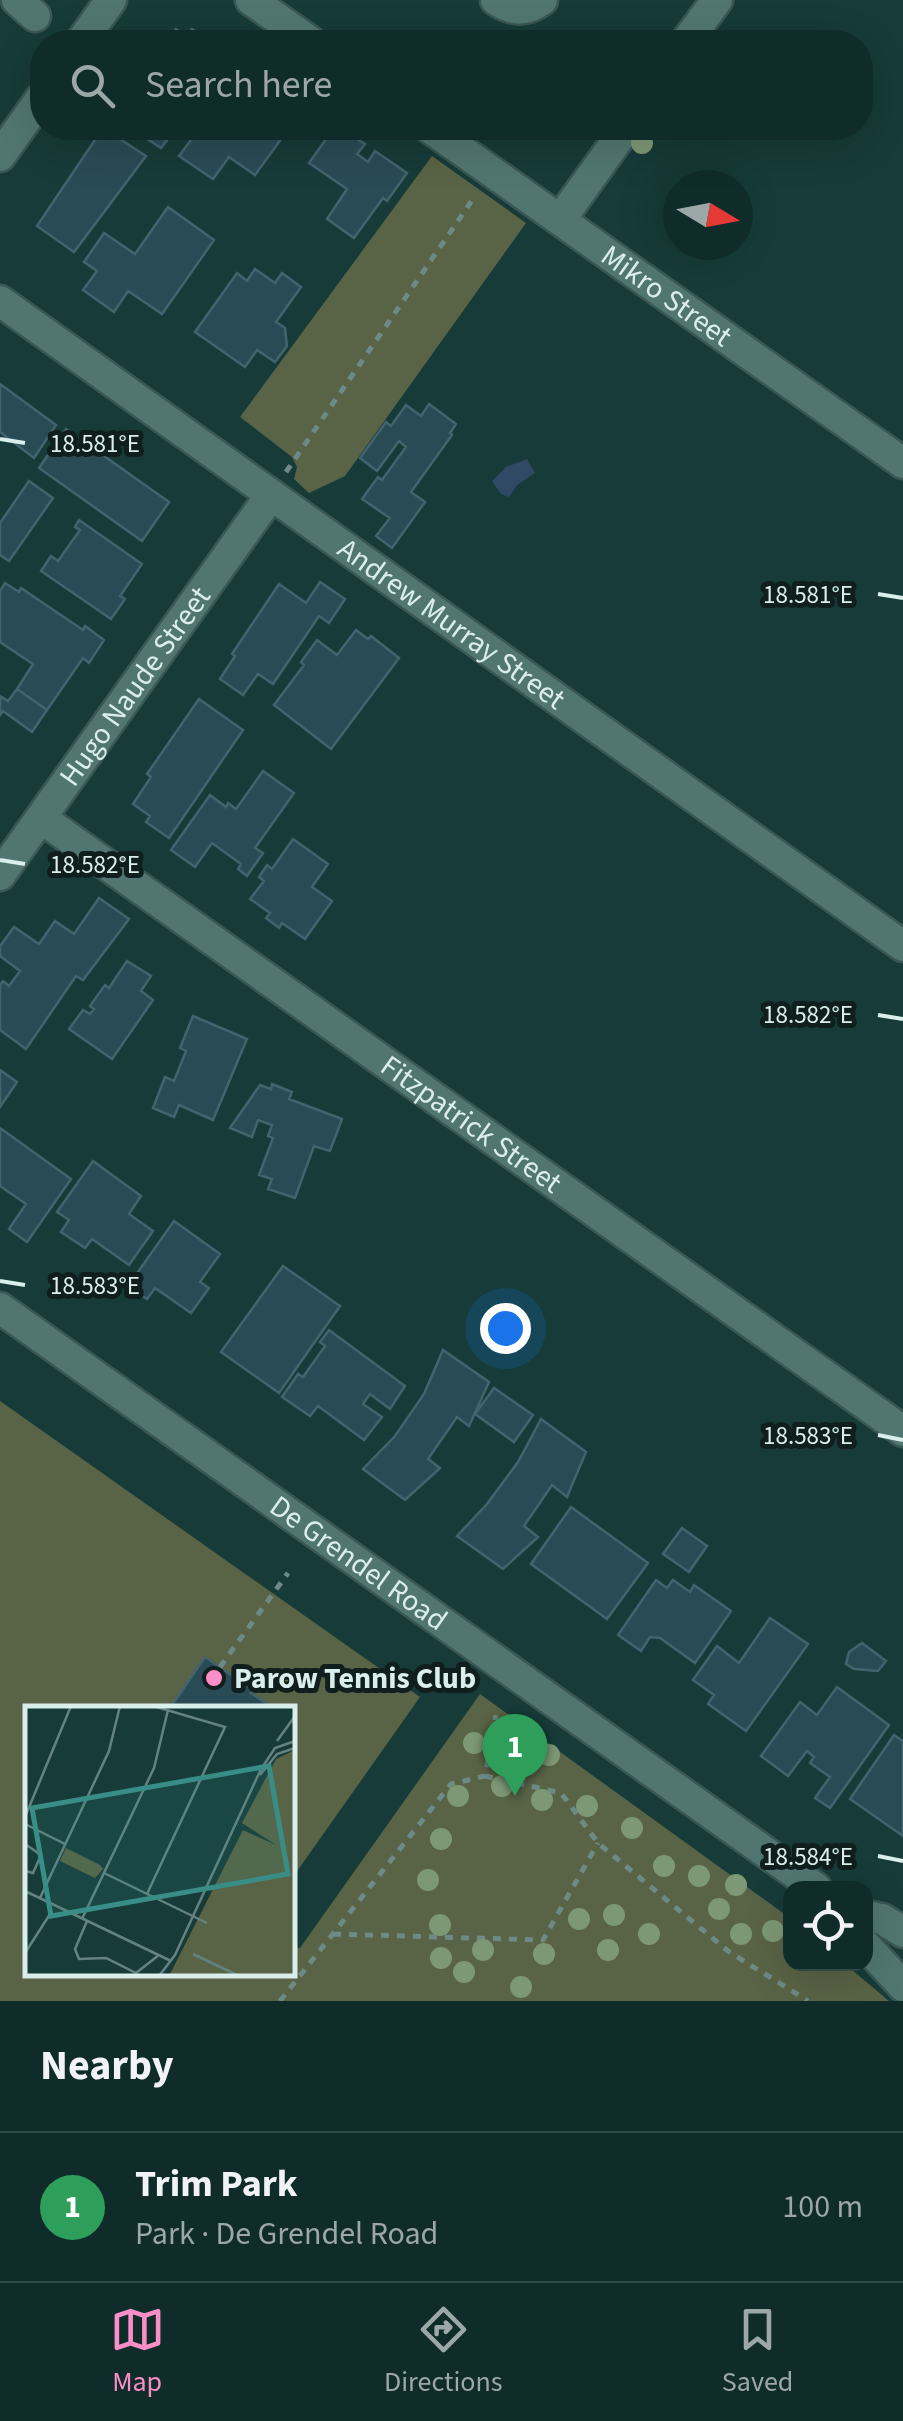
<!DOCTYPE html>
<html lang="en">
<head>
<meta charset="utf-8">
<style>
  :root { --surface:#102c2a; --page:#193432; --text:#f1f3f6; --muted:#9ca7a8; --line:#304847; --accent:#fa8fc8 }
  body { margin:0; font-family:"Source Sans 3",sans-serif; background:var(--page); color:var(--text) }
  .controls { position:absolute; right:30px; bottom:30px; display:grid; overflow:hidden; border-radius:20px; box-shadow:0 10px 40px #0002 }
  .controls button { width:90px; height:90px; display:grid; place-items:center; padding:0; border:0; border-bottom:2px solid var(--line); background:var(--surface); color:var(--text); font:50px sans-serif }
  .compass { position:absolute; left:663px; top:170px; width:90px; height:90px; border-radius:50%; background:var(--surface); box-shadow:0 10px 40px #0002; rotate:100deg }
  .you { position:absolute; left:505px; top:1328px; width:35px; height:35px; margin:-25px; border:8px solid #fff; border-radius:50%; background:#1a73e8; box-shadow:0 0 0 15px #1a73e833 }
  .badge { display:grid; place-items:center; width:65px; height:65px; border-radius:50%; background:var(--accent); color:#fff; font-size:32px; font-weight:700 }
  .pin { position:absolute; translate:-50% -82px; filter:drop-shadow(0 2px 5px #0008) }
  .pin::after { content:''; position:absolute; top:52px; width:35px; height:30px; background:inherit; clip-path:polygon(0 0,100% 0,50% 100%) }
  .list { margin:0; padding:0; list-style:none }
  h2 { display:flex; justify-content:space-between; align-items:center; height:130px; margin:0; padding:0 40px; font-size:42px }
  h2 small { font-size:32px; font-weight:400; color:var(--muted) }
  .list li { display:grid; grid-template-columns:65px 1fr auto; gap:30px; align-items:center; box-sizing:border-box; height:150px; padding:0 40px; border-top:2px solid var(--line) }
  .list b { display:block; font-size:38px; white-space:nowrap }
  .list p { margin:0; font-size:32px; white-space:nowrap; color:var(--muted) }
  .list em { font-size:32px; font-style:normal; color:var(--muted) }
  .icon { flex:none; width:55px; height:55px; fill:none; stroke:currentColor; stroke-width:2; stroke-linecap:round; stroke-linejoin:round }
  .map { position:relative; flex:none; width:903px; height:2001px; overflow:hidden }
  .search { position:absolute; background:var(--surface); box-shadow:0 10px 40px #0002; left:30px; right:30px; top:30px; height:110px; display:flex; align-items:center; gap:25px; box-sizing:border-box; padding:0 35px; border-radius:40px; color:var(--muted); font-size:38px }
  .sheet { height:280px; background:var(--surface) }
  nav { display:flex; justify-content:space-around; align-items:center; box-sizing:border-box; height:140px; border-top:2px solid var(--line); background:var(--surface); font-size:28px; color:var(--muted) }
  nav a { display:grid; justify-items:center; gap:5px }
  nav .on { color:var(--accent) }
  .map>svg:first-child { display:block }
  .green { fill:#596345 }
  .water { fill:#304a66 }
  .building { fill:#294b55; stroke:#42646f; stroke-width:2.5 }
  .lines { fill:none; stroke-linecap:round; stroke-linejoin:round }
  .minor-casing { stroke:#395754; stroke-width:35 }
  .path { stroke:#6d8a87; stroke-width:5; stroke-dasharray:8 8; stroke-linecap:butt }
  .minor { stroke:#517671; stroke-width:30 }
  .tree { fill:#7d9874 }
  .ticks { fill:none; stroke:#daeeeb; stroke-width:4 }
  .poi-dot { fill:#fa8fc8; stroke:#101f1d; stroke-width:4 }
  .labels { text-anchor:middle; stroke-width:10; stroke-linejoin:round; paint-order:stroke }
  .street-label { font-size:30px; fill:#daeeeb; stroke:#101f1d }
  .poi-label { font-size:30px; font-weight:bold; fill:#daeeeb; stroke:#101f1d; text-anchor:start }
  .inset-road { fill:none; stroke:#648380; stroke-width:2.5 }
  .view { fill:#388e87; fill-opacity:0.15; stroke:#388e87; stroke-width:5 }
  .inset-edge { fill:none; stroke:#daeeeb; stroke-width:5 }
  .ticks-label { font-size:25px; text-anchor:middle; fill:#daeeeb; stroke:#101f1d; stroke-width:10; stroke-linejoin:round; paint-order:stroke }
</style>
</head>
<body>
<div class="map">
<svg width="903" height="2001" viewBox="0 0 903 2001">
  <rect width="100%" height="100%" fill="#163b38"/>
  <path class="green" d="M432,156L526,223L345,476L309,493L294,479L297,467L292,457L240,417Z
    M0,1401L420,1697L293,1877L292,1708H28V1974H292L293,1948H300L480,1694L790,1918V1964H845L889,2001H0Z"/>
  <path class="water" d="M527,459L535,473L517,485L509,497L501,494L492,481L506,467Z"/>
  <path class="building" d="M176,29L186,36L192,29L211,42H166Z
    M103,128L146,156L74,252L37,226Z
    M131,128H176L161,148Z
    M200,128H289L255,175L229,157L213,179L179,156Z
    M334,128H340L365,144L357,154L368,162L375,151L407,173L387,201L383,198L354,238L327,219L347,189L309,163Z
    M168,207L214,240L162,314L128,291L114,312L83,290L97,271L84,262L104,233L135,254Z
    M255,269L275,283L282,273L301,287L276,322L285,328L287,346L275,362L257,350L245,367L195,332L237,273L247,281Z
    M0,384L56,425L34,458L0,432Z
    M429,404L456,424L450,433L452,435L411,492L425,502L392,548L376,536L390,518L362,499L378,477L382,480L406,447L399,441L377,471L360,458L386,422L391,426L406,405L421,416Z
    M66,429L169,502L142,541L39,468Z
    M29,481L53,498L9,561L0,555V523Z
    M79,520L142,564L120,596L125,599L111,619L41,571L51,556L58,561L80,530L75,527Z
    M320,582L345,599L329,623L319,616L273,684L258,674L243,695L220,679L235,656L232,654L279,584L306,603Z
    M5,583L19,592L21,588L83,630L85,626L104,640L89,663L83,658L47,710L17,689L33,664L0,642V591Z
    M356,630L368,639L371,636L399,658L331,749L274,705L304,665L301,662L317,640L337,655Z
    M17,689L47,710L32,732L3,711L0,715V696L8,701Z
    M199,699L243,730L169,838L146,822L150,816L133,804L151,777L147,774Z
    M263,771L294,793L255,848L263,853L247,876L238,869L241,864L212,843L195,867L171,850L210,795L226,807L228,803L236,809Z
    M293,839L328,864L312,887L332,901L305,939L282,923L279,928L266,918L270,913L250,899L264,881L259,877L267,865L272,869Z
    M99,898L129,919L83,980L76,976L26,1049L0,1030V985L3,981L9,986L20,971L0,956V946L14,927L39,944L55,921L74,934Z
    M127,961L151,976L141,991L153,1000L112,1059L69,1029L83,1010L90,1014L94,1009L90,1006L105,985L109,988Z
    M193,1016L247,1039L213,1120L179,1105L174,1117L153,1108L165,1077L174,1081L186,1051L180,1048Z
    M0,1070L17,1082L0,1107Z
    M272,1084L292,1092L289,1099L342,1119L330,1151L314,1146L295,1198L268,1189L272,1179L259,1175L273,1138L268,1136L272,1125L258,1120L252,1137L230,1128L260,1085L271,1089Z
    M0,1128L71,1179L27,1242L9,1229L26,1204L0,1186Z
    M93,1161L141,1196L129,1214L153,1231L129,1265L92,1239L85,1248L61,1232L69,1220L57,1212Z
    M174,1221L220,1254L200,1282L209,1288L191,1313L155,1288L147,1299L128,1286Z
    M283,1266L340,1306L279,1393L221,1352Z
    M329,1330L405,1386L390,1409L370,1394L363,1404L382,1417L364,1440L318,1406L310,1416L282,1397L298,1374L303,1377L325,1346L320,1342Z
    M443,1350L489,1382L469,1426L457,1417L428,1459L440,1468L405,1500L363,1469L395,1436L424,1394Z
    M494,1388L533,1415L514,1442L475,1414Z
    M541,1419L586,1452L567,1497L552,1485L524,1526L538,1537L503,1569L457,1536L487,1504L518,1462Z
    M571,1507L648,1563L607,1619L531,1564Z
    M682,1528L707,1546L689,1572L663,1554Z
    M656,1580L667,1588L673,1580L690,1592L694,1585L731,1611L695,1663L660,1638L650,1637L641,1651L618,1635Z
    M770,1618L808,1644L746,1731L708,1704L714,1695L693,1680L717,1646L739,1663Z
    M862,1643L886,1661L878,1671L854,1669L846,1664L849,1652Z
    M205,1657L253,1690L251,1693L273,1708H170Z
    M837,1687L889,1725L830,1808L815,1798L830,1777L810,1763L814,1757L807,1751L788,1776L761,1756L800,1702L817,1715Z
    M894,1735L903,1741V1836L850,1799Z"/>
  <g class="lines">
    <defs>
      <g id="minor">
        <path d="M17,0L35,16"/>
        <path d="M251,0L311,42"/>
        <path d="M496,0C511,10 526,12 542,0"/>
        <path d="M81,42L111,0"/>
        <path d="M686,42L717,0"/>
        <path id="s1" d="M430,128L903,463"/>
        <path d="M0,156L42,97"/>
        <path d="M560,220L626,128"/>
        <path id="s2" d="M0,301L903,946"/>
        <path id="s3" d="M41,818L903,1431"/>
        <path id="s4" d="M0,875L271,495"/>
        <path id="s5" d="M0,1308L816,1888"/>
        <path d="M866,1916L882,1919L903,1932"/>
        <path d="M866,1946L903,1986"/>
      </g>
    </defs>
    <use href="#minor" class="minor-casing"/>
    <path class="path" d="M286,472L475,196
      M220,1667L288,1573
      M485,1776L561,1793L598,1843L728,1951L808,2001
      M333,1934L543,1940L598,1843
      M280,2001L451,1784L485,1776L496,1715"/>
    <use href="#minor" class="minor"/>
  </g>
  <g class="tree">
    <circle cx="642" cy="143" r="11"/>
    <circle cx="474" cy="1743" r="11"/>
    <circle cx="499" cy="1746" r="11"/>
    <circle cx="549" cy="1755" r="11"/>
    <circle cx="502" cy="1786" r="11"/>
    <circle cx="458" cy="1796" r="11"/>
    <circle cx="542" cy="1800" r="11"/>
    <circle cx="587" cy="1806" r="11"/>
    <circle cx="632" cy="1828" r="11"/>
    <circle cx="441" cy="1839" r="11"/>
    <circle cx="664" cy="1866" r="11"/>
    <circle cx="699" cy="1876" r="11"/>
    <circle cx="428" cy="1880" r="11"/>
    <circle cx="736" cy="1885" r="11"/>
    <circle cx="719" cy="1909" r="11"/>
    <circle cx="614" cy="1915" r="11"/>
    <circle cx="579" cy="1919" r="11"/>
    <circle cx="440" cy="1925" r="11"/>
    <circle cx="773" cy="1931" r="11"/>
    <circle cx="649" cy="1934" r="11"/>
    <circle cx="741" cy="1934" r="11"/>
    <circle cx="483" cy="1950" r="11"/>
    <circle cx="608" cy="1950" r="11"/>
    <circle cx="544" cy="1954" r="11"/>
    <circle cx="441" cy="1958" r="11"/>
    <circle cx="464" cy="1972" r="11"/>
    <circle cx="521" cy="1987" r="11"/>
  </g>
  <path class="ticks" d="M0,439L25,443M878,594L903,598M0,860L25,864M878,1015L903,1019M0,1281L25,1285M878,1435L903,1440M878,1856L903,1861"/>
  <circle class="poi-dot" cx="214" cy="1678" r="10"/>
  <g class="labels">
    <g class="street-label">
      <text dy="10" stroke="none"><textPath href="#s1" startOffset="290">Mikro Street</textPath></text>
      <text dy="10" stroke="none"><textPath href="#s2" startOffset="555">Andrew Murray Street</textPath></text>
      <text dy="10" stroke="none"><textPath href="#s4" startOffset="232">Hugo Naude Street</textPath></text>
      <text dy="10" stroke="none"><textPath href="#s3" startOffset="528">Fitzpatrick Street</textPath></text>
      <text dy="10" stroke="none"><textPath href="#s5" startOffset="440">De Grendel Road</textPath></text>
    </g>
    <g class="poi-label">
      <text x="234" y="1688">Parow Tennis Club</text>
    </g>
  </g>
  <g transform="translate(25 1706)">
    <rect width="270" height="270" fill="#163b38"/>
    <path d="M270,44V270H144L218,124L251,139L217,117L251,53ZM41,142L75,159L78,163L70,172L35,155Z" fill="#596345"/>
    <path class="inset-road" d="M252,35L270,10M235,69L252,48L270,42M0,111L46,0M0,118L40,138M0,138L16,149L8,167L0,165M79,167L182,217M0,185L146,255M122,188L200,21L128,0M15,192L84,45L95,0M57,213L129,62L143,4M62,215L50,243L54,253L81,252L111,267L134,249M0,247L27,205M168,248L212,269M134,270L150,249L236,63L250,42L270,35"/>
    <path class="view" d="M244,60L263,168L26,210L7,102Z"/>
    <rect width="270" height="270" class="inset-edge"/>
  </g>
  <g class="ticks-label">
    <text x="95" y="452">18.581°E</text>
    <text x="808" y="603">18.581°E</text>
    <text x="95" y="873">18.582°E</text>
    <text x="808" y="1023">18.582°E</text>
    <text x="95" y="1294">18.583°E</text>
    <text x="808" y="1444">18.583°E</text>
    <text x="808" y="1865">18.584°E</text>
  </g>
</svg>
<div class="controls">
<button><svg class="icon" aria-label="locate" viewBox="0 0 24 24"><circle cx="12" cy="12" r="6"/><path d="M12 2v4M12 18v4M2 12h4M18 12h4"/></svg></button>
</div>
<svg class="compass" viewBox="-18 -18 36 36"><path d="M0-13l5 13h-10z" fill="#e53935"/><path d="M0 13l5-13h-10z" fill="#9ca7a8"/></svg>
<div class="you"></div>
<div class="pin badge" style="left:515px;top:1796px;background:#2e9e5b">1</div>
<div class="search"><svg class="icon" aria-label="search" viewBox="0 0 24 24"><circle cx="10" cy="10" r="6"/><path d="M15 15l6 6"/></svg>Search here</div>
</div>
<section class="sheet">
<h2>Nearby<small></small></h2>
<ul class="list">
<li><span class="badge" style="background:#2e9e5b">1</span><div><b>Trim Park</b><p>Park · De Grendel Road</p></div><em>100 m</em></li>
</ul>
</section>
<nav>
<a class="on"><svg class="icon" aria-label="map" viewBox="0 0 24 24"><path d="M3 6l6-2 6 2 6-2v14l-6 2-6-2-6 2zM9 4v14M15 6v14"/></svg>Map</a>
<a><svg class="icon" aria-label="directions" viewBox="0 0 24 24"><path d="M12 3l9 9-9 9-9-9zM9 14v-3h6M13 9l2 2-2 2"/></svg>Directions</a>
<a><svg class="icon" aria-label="saved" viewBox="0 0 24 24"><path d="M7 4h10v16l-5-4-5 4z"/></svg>Saved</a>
</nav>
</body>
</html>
